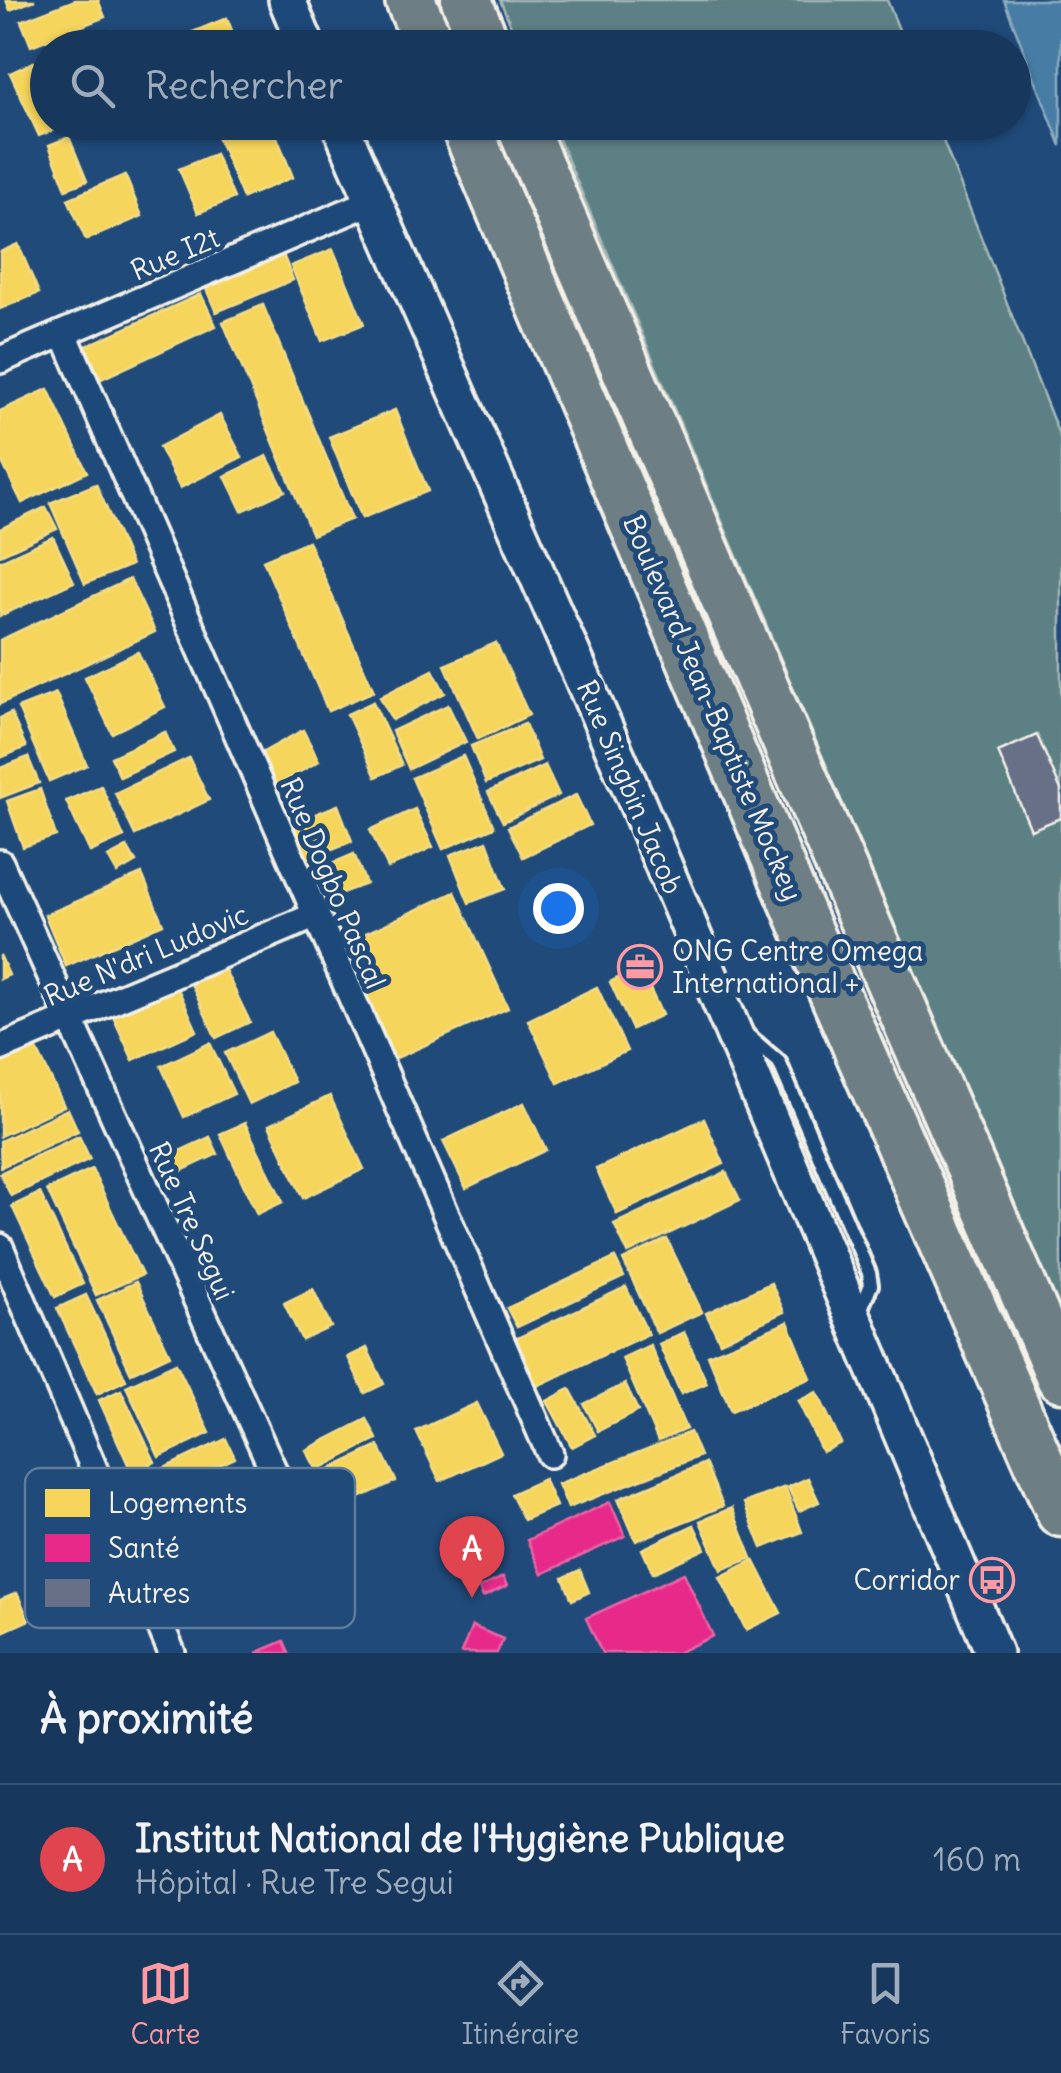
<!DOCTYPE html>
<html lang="fr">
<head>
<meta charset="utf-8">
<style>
  :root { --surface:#17385c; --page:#244365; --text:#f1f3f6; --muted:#9eacbb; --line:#365272; --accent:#ff9aa2 }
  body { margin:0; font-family:Delius,sans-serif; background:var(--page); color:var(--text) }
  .you { position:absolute; left:558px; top:908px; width:35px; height:35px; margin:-25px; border:8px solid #fff; border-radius:50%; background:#1a73e8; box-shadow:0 0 0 15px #1a73e833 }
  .badge { display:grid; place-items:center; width:65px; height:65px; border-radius:50%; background:var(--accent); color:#fff; font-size:32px; font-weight:700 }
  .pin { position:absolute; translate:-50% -82px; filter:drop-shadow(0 2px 5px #0008) }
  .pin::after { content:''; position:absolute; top:52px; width:35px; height:30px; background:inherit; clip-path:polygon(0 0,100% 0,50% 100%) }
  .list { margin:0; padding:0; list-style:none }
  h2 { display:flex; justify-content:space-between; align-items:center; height:130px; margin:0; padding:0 40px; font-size:42px }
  h2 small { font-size:32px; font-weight:400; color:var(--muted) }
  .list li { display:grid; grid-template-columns:65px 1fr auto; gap:30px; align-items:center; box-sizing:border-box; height:150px; padding:0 40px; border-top:2px solid var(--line) }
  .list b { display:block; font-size:38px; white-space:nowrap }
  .list p { margin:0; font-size:32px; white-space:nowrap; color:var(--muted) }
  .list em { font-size:32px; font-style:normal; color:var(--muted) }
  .icon { flex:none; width:55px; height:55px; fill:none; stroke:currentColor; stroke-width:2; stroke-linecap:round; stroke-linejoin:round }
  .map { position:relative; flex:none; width:1061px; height:1653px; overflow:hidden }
  .search { position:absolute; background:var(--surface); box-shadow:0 2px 8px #0004; left:30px; right:30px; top:30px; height:110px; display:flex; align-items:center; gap:25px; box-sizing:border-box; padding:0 35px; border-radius:55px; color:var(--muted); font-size:38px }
  .sheet { height:280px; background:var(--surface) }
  nav { display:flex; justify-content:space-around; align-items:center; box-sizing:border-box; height:140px; border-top:2px solid var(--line); background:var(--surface); font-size:28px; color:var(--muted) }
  nav a { display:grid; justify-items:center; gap:5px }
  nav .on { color:var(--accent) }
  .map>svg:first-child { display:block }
  .green { fill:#5c8084; stroke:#a8b8b6; stroke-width:2.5 }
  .water { fill:#477ca4; stroke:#8cabbf; stroke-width:2.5 }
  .homes { fill:#f6d55c; stroke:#f5dd86; stroke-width:2.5 }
  .health { fill:#e7298a; stroke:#eb65a6; stroke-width:2.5 }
  .building { fill:#687088; stroke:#f4f1e8; stroke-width:2.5 }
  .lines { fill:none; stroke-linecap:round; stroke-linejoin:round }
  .lane-casing { stroke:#f4f1e8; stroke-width:20 }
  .street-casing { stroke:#f4f1e8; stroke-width:32 }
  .secondary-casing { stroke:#f4f1e8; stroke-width:42 }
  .highway-casing { stroke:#f4f1e8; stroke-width:55 }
  .lane { stroke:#1f4a7a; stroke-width:12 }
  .street { stroke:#1f4a7a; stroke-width:25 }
  .secondary { stroke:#1f4a7a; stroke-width:35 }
  .highway { stroke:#6d7e84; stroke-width:48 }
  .labels { text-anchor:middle; stroke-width:10; stroke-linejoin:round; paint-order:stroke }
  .street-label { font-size:28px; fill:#f4f1e8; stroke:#1f4a7a }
  .poi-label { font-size:28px; fill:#f4f1e8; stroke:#1f4a7a; text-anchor:start }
  .key { fill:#1f4a7a; stroke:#5f7c9b; stroke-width:2.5 }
  .key-label { font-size:28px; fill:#f4f1e8 }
</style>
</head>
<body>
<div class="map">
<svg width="1061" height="1653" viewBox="0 0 1061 1653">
  <rect width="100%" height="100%" fill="#1f4a7a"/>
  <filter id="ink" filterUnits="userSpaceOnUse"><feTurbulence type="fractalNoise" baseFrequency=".01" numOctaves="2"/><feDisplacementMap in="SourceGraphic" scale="20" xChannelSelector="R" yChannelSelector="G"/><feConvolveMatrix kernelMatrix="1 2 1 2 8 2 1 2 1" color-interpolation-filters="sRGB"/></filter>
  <g filter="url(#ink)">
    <path class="green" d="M500,0H887L906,47H520Z
      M552,123H936L1061,440V1315Z"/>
    <path class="water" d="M1004,0H1061V146Z"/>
    <path class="homes" d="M6,0H35L10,10Z
      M75,0H98L105,17L31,46L21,21Z
      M227,18L239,48H180L176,39Z
      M112,31L119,48H94L91,41Z
      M34,62L48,92V122H61L63,126L39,136L10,73Z
      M211,122H271L293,177L243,198Z
      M69,137L87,181L66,189L49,145Z
      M215,154L234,198L198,213L179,169Z
      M125,175L142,216L86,240L68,199Z
      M18,244L39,293L0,309V252Z
      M333,249L364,324L322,341L291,266Z
      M282,252L293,280L216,312L204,284Z
      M201,294L216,326L101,379L86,346Z
      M263,305L352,519L312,535L223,322Z
      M48,389L87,472L22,503L0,458V411Z
      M395,410L428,491L362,518L329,437Z
      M220,415L242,457L180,488L159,447Z
      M267,456L285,491L242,511L225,476Z
      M96,484L131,565L85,584L50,503Z
      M46,507L57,529L0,555V529Z
      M53,537L74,582L0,616V561Z
      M308,541L374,691L328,711L263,560Z
      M130,579L155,632L0,704V640Z
      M496,643L529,715L478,739L445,665Z
      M138,652L165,707L112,733L85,677Z
      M433,670L445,693L392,720L380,697Z
      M56,693L87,765L49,781L18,708Z
      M373,702L402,765L376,777L347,714Z
      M448,705L466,742L409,769L392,731Z
      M11,713L26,747L0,758V718Z
      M525,724L540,760L486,783L471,746Z
      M303,730L319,761L275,786L258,755Z
      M165,732L174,752L120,777L111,757Z
      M463,756L494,827L443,849L412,778Z
      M28,757L39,783L0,798V768Z
      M189,758L209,800L135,835L115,793Z
      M545,765L559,795L503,822L488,792Z
      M101,786L124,837L90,852L66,801Z
      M40,789L56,836L23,847L7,801Z
      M576,795L590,825L523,857L508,827Z
      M338,805L352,841L307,859L293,823Z
      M415,809L433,847L388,868L370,830Z
      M487,841L505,889L469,903L450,855Z
      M127,847L136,862L117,873L108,857Z
      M354,854L366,884L323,900L312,872Z
      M142,874L163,924L66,966L45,915Z
      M455,892L508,1008L394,1059L342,944Z
      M0,955L9,975L0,979Z
      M221,962L250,1022L216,1038L188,977Z
      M640,967L662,1015L632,1029L610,982Z
      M174,980L197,1031L133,1060L110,1010Z
      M597,987L627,1051L558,1083L528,1020Z
      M270,1032L294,1082L249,1104L225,1053Z
      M31,1037L64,1106L0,1136V1051Z
      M210,1043L234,1094L184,1117L161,1066Z
      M330,1096L364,1169L303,1198L269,1125Z
      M524,1103L546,1150L466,1188L443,1141Z
      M68,1109L78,1131L1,1167L0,1141Z
      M704,1119L724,1164L617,1214L596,1169Z
      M245,1123L283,1202L257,1214L220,1134Z
      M79,1136L90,1159L11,1196L0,1173Z
      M210,1137L218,1154L166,1178L158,1161Z
      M92,1169L142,1275L96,1295L47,1190Z
      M726,1172L740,1200L628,1253L614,1224Z
      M40,1193L83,1284L55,1297L12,1206Z
      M667,1239L702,1312L657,1333L623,1260Z
      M615,1258L624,1277L517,1327L507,1308Z
      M136,1282L170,1355L131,1373L97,1300Z
      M771,1283L784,1312L720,1342L706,1313Z
      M626,1287L648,1334L537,1386L515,1339Z
      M313,1289L331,1327L302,1340L284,1303Z
      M86,1295L126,1380L97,1394L57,1308Z
      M788,1322L811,1378L731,1411L708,1355Z
      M684,1332L707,1383L681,1394L659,1344Z
      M650,1345L686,1429L658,1441L622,1358Z
      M367,1348L384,1384L365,1393L348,1357Z
      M176,1363L210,1433L159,1457L126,1386Z
      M625,1384L638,1411L598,1431L584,1404Z
      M570,1389L595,1435L572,1447L547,1401Z
      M121,1390L155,1462L132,1473L99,1400Z
      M817,1392L841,1443L822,1452L798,1401Z
      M477,1403L501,1453L440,1481L416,1431Z
      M367,1419L377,1439L317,1470L306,1450Z
      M690,1432L700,1456L568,1508L558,1484Z
      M226,1439L235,1458L152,1497L143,1478Z
      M379,1446L396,1481L312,1520L296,1485Z
      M705,1463L723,1506L636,1541L618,1499Z
      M808,1478L819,1502L799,1511L788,1487Z
      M544,1479L556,1506L524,1520L511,1494Z
      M785,1487L802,1532L762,1548L744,1503Z
      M732,1508L752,1558L721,1570L700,1521Z
      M694,1525L705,1549L653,1573L642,1549Z
      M754,1560L781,1613L746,1630L720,1577Z
      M580,1570L589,1592L572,1600L563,1578Z
      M17,1593L29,1620L0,1633V1600Z"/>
    <path class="health" d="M610,1502L625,1536L542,1574L527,1540Z
      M684,1573L713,1636L677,1653H602L586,1618Z
      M503,1577L507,1586L483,1597L479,1588Z
      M472,1626L503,1639L497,1653H461Z
      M284,1641L289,1653H256Z"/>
    <path class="building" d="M1037,735L1061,790V818L1031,830L998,752Z"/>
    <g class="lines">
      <defs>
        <path id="lane" d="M744,1032L779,1062L869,1273L871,1285L858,1315"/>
        <path id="street" d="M64,334L550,1454
          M0,360L373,201
          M0,863L333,1603
          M0,1048L314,916
          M0,1247L172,1653"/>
        <path id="secondary" d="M287,0L307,48
          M339,122L636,800L994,1653"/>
        <path id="highway" d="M410,0L431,48
          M466,0L487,48
          M464,122L801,917L1061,1512
          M520,122L1061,1377"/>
      </defs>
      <use href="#lane" class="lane-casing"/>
      <use href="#street" class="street-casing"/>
      <use href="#secondary" class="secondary-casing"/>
      <use href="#highway" class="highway-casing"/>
      <use href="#lane" class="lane"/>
      <use href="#street" class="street"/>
      <use href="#secondary" class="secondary"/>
      <use href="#highway" class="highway"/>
    </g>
  </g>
  <defs>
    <symbol id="office-ring" viewBox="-11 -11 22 22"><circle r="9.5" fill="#1f4a7a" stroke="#ff9aa2" stroke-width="1.5"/><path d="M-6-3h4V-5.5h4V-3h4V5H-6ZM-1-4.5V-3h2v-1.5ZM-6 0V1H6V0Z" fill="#ff9aa2"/></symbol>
    <symbol id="bus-ring" viewBox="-11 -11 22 22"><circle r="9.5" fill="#1f4a7a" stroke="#ff9aa2" stroke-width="1.5"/><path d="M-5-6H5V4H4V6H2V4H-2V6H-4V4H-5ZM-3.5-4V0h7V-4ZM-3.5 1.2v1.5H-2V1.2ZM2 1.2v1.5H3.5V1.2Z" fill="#ff9aa2"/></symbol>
  </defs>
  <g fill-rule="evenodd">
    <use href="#office-ring" x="615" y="942" width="50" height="50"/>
    <use href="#bus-ring" x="967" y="1555" width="50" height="50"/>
  </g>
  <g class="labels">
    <g class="street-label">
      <text transform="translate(175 254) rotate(-23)" y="10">Rue I2t</text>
      <text transform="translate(713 708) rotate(67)" y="10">Boulevard Jean-Baptiste Mockey</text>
      <text transform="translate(630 787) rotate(67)" y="10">Rue Singbin Jacob</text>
      <text transform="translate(333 883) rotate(67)" y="10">Rue Dogbo Pascal</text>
      <text transform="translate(146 955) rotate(-23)" y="10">Rue N'dri Ludovic</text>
      <text transform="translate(192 1221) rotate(66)" y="10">Rue Tre Segui</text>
    </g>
    <g class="poi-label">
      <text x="672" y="961">ONG Centre Omega<tspan x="672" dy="32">International +</tspan></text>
      <text x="960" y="1590" text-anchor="end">Corridor</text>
    </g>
  </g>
  <rect x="25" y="1468" width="330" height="160" rx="15" class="key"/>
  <rect x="45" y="1489" width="45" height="28" fill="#f6d55c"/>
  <rect x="45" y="1534" width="45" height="28" fill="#e7298a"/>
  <rect x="45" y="1579" width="45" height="28" fill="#687088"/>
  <g class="key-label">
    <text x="108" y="1513">Logements</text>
    <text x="108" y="1558">Santé</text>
    <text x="108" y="1603">Autres</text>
  </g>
</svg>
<div class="you"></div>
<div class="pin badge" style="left:472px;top:1598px;background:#e0444e">A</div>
<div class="search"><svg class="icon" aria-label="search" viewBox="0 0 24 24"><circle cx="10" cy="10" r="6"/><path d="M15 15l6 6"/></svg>Rechercher</div>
</div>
<section class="sheet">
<h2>À proximité<small></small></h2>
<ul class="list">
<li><span class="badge" style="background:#e0444e">A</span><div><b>Institut National de l'Hygiène Publique</b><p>Hôpital · Rue Tre Segui</p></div><em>160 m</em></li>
</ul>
</section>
<nav>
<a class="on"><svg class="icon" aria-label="map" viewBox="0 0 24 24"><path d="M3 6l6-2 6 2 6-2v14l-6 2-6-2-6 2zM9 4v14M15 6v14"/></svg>Carte</a>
<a><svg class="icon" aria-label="directions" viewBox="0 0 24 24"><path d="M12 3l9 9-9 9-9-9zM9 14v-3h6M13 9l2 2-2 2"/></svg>Itinéraire</a>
<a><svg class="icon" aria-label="saved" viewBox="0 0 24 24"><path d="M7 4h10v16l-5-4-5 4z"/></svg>Favoris</a>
</nav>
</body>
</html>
